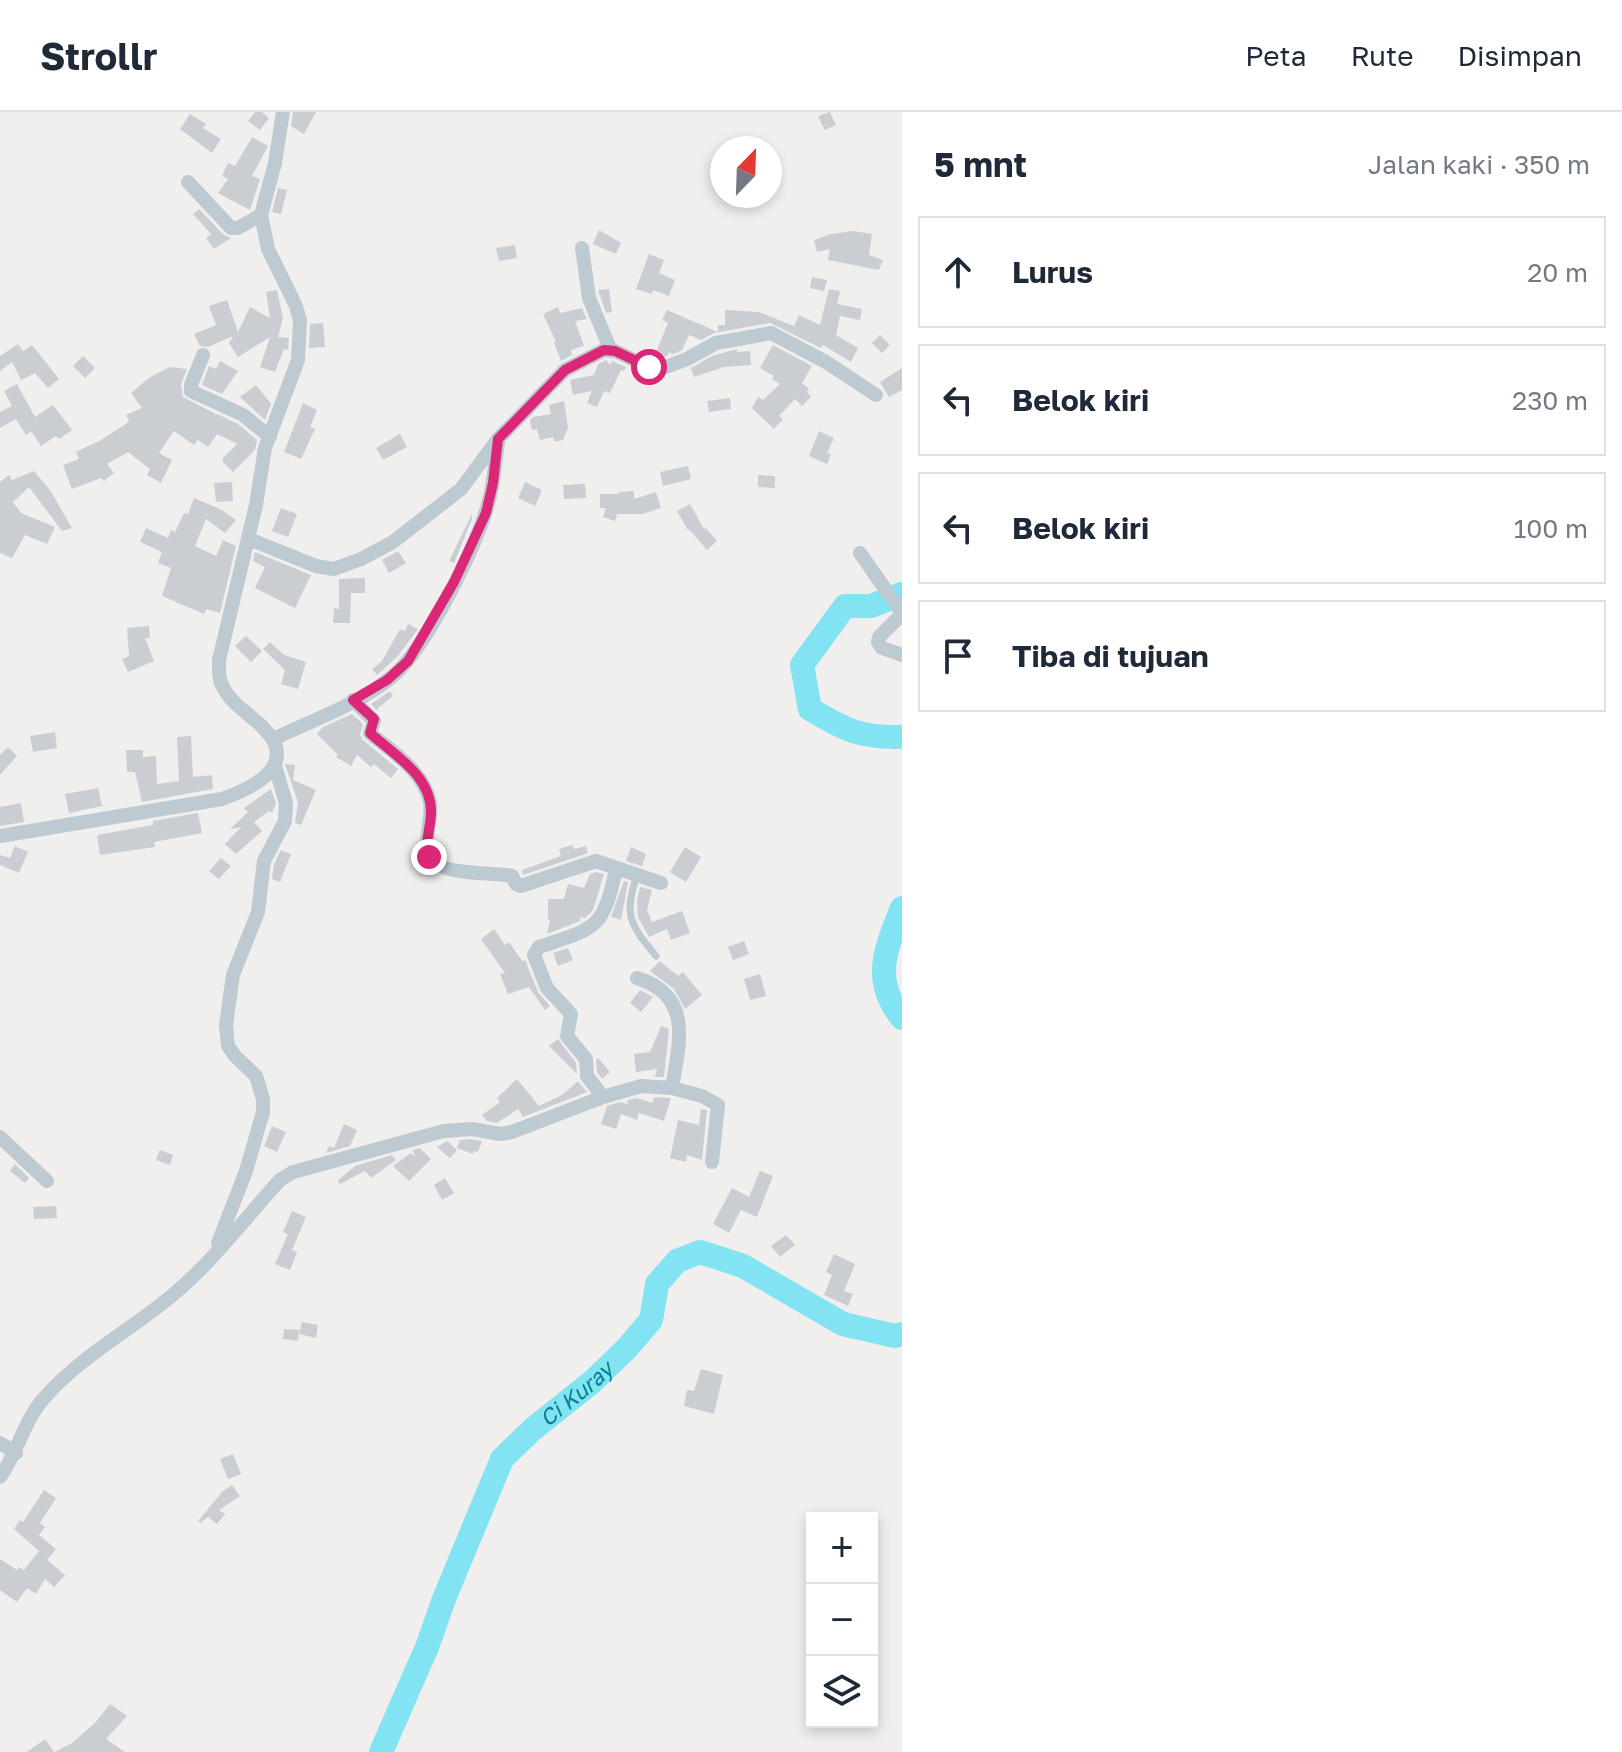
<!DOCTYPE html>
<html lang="id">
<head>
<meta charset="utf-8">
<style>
  :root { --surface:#fff; --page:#f6f6f7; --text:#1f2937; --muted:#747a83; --line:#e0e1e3 }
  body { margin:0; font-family:"Golos Text",sans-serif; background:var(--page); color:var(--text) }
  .controls { position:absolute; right:24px; bottom:24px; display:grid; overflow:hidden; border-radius:0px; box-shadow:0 4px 12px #0003 }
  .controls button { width:72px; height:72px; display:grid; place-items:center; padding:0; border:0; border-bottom:2px solid var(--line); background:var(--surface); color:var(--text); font:40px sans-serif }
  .compass { position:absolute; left:710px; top:24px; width:72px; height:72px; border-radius:50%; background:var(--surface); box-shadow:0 4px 12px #0003; rotate:23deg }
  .stop { position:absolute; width:24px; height:24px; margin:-18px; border:6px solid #db2777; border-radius:50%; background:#fff }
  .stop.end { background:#db2777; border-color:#fff; box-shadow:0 2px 8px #0008 }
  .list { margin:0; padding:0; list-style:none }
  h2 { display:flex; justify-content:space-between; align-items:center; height:104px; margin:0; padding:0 32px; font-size:34px }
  h2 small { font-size:26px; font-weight:400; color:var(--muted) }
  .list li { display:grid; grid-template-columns:52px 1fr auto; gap:24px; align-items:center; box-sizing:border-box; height:112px; margin:0 16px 16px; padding:0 16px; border:2px solid var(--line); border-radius:0px }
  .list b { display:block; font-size:30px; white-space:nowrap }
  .list em { font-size:26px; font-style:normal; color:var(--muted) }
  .icon { flex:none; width:44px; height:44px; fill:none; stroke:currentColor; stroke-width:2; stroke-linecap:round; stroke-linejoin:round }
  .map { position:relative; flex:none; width:902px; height:1640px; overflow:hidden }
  header { display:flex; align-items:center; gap:48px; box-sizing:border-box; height:112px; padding:0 40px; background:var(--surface); border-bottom:2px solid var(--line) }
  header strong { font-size:38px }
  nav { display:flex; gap:44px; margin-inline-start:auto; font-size:28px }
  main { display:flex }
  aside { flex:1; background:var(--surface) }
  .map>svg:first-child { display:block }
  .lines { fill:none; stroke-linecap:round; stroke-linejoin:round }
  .river { stroke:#82e3f2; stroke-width:24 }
  .building { fill:#caced3 }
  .lane { stroke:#bdcad1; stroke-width:7 }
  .street { stroke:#bdcad1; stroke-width:14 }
  .route { stroke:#db2777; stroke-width:10 }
  .labels { text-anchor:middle; stroke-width:6; stroke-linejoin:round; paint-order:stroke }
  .water-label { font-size:22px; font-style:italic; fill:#057f92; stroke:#fff }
</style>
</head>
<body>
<header>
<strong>Strollr</strong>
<nav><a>Peta</a><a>Rute</a><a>Disimpan</a></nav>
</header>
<main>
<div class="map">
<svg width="902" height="1640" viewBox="0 0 902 1640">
  <rect width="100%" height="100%" fill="#f1eeee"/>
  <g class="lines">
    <g class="river">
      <path d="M902,482L871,494H845L802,553L810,597C845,618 860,626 902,625"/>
      <path d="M902,796C886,836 871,868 902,906"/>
      <path id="s1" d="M381,1640L427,1535L444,1487L502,1347L533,1317L592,1270L627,1236L651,1208L657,1172L677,1149L700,1140L743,1154L843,1212L895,1224L902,1222"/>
    </g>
  </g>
  <path class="building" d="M255,0H262L269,6L260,18L248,9Z
    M293,0H316L304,22L291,14Z
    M830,0L836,13L825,18L818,4Z
    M190,2L206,12L203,16L221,27L212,41L180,17Z
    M252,25L268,34L252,64L260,67L250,98L218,81L228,67L222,64L228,51L235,54Z
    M278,76L287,78L281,102L272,100Z
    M199,97L224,123L231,126L214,137L206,126L211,122L193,102Z
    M599,118L621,131L616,142L593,132Z
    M853,119L872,122L869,143L883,148L879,158L828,148L830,137L817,140L814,128L831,122Z
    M515,133L517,146L499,149L496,136Z
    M649,142L664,148L659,161L675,168L669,184L653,178L652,182L636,177Z
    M812,165L827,168L824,179L810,176Z
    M609,177L612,200L606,201L598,178Z
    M829,177L840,179L837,192L862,197L860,208L840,204L836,223L858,236L851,250L823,233L821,236L770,211L714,221L701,228L689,223L682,238L673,242L669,240L668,243L664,245H652L653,239L656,240L668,211L662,208L667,198L718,220V213H725V198L759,200L794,214L799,203L820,213Z
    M277,178L283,206L278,225L289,226L288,238L284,237L275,260L260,255L270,225L238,245L229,231L233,224L208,235L200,234L194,222L216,213L209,194L227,188L238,220L250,195L270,206L266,180Z
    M558,195L560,201L582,196L587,207L575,209L584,234L571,238L572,243L561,249L554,231L556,230L543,202Z
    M323,211L325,235L309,236L310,212Z
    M880,223L890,233L882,241L872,231Z
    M18,232L23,239L32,233L59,267L48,276L35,261L21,268L12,250L0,259V244Z
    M773,233L812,254L802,271L809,277L807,280L811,285L802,294L795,287L779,304L783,307L774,317L752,296L758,285L763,288L780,272L772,267L774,264L760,256Z
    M737,237V240L750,239L751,253L724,255L694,265L691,256L712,244Z
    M83,244L95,256L85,266L73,254Z
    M606,248L610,253L612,249L626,255L624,259L621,258L610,281L604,279L597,295L587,291L592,279L573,283L570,268L594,263L598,252Z
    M220,249L238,259L222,282L202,273L209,254L216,257Z
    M170,255L187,257L181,272L183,285L216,302L215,304L217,302L238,312L257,328L255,338L233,360L223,350V346L237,332L217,322L208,335L198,328L194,333L174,319L159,341L172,348L161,371L147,363L150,357L128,340L107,352L114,361L104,369L101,366L72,377L63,353L79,347L76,340L99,329L129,310L126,303L142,296L131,281L150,265Z
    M902,256V278L889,285L880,270Z
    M17,272L35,305L53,293L72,318L59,327L56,324L41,334L31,319L26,323L16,307L0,316V300L12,294L4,279Z
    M256,273L271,292L265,308L240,285Z
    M730,286L731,297L709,300L707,289Z
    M564,289L568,316L563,328L555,330L553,325L540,328L537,317L532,318L530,308L533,305L551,302L549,293Z
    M303,291L317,298L310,315L315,317L301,347L284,340Z
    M819,319L834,326L827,341L831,342L827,352L809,344Z
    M400,322L407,335L383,348L376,336Z
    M688,354L691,367L663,374L660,360Z
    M34,359L50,378L72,416L62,419L29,375L13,390L21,401L55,415L47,432L25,423L12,446L0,441V370L9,363L12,368Z
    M758,363L775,364V376L758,375Z
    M232,370L233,389L216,390L214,371Z
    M525,370L542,378L535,394L518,386Z
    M585,372L586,386L564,387L563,373Z
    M634,379V387L656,380L661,396L643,402H617L615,409L603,405L606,396H600V382H619V380Z
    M194,386L222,398L236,408L225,421L206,407L195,434L216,444L223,428L236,434L220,501L206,497L204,502L162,484L171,456L158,451L162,440L140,430L146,416L168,426L171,418L175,420L184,401L188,402Z
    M690,392L704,417L706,416L717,429L707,438L689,417L688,418L677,399Z
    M281,396L297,402L288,425L272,419Z
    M472,402V407L454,451L449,449Z
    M398,439L406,451L389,461L382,448Z
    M255,440L311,463L295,496L255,476L265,455L253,449Z
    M365,466V481H351L350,511H333L334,496L339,497V467Z
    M408,512L418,517L398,544L377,563L372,557L382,549L400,517L405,519Z
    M149,514L150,526H145L154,549L128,560L122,547L129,544L127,516Z
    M246,524L262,539L251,550L235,534Z
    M270,530L284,543L306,550L298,577L281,572L285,558L263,537Z
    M390,579L393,584L377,597L379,600L371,592Z
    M352,602L363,612L360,623L363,628L398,657L391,666L374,652L371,655L357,643L351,654L336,645L338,643L317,622L323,615Z
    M55,620L57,636L33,640L30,624Z
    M191,624L193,665L212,663L213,677L142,690L135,660H127L126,638H143V645L156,644L157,672L179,669L177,625Z
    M8,635L17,644L0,663V643Z
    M285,652L295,653L293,668L316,678L301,713L295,711L298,690Z
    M98,676L102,694L69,701L65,682Z
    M271,677L276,691L272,701L269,699L254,710L262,719L236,742L225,732L241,715L230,717L248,700L244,696Z
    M21,691L24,710L0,714V695Z
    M198,701L202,721L154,730L155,735L100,743L97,723L153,713V709Z
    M572,733L574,737L586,734L588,741L523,763L522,758L561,744L559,737Z
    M15,734L28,740L19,761L0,753V743L10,746Z
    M631,735L646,742L642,754L626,749Z
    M685,735L701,745L686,770L670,760Z
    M281,738L291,742L280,770L272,767L274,752Z
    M221,746L231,754L219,767L209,759Z
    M596,760L604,762L593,798L585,806L581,805L580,809L547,822L550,808L548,807V787H564L568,772L584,776L590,762Z
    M624,769L628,770L621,808L611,805Z
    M640,775L652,778L647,798L652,810L682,799L690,821L671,828L667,817L649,825L638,805L637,789Z
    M494,817L505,833L509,830L522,849L525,848L538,880L550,894L545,898L529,875L508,882L500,862L505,861L481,827Z
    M744,829L749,842L733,848L728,835Z
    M568,836L573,848L558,854L553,841Z
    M660,849L678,864L683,860L702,883L685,897L674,877L650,859Z
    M760,862L766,884L750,888L744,867Z
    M640,878L653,885L641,900L630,891Z
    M661,914L669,917L664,965H655L657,957L636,960L634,942L650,940Z
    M558,927L576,951L577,962L549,934Z
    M598,946L610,960L602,967L597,960L596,948Z
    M517,967L539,994L562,983L578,969L587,980L523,1005L518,997L497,1011L487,1009L482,1003L500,990L497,986Z
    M654,985L671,986L664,1009L639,1001L637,1008L621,1002L616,1017L601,1012L607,994L620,990L627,992L628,988L637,986L652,991Z
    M701,997L707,998L702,1048L687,1043L686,1050L670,1046L678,1008L699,1013Z
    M344,1012L357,1018L350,1034L326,1041L329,1034L334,1036Z
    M272,1014L286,1020L277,1040L264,1034Z
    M471,1027L482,1029L478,1040L474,1039L473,1042L457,1036L460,1028Z
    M447,1029L457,1038L450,1046L437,1035Z
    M420,1036L431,1047L409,1069L393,1054L411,1041L415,1045L413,1038Z
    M160,1038L173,1043L170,1053L156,1048Z
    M392,1043L396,1048L371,1066L365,1059L340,1072L338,1068L355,1054Z
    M15,1052L29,1066L25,1071L10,1059Z
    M760,1059L773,1064L757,1105L741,1098L729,1121L713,1112L732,1076L749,1085Z
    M445,1066L454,1081L442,1088L434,1073Z
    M56,1094L57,1106L34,1107L33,1095Z
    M292,1099L306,1105L292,1138L297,1140L290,1158L275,1152L288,1122L283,1120Z
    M786,1123L795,1133L780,1145L771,1134Z
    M834,1142L855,1152L844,1179L853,1182L848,1194L824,1183L832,1163L826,1160Z
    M302,1210L318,1213L316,1226L299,1222Z
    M284,1217L299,1218L298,1229L283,1227Z
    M701,1257L723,1263L714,1302L684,1294L687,1278L694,1279Z
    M233,1342L241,1362L228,1367L220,1347Z
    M232,1373L240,1384L219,1398L225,1402L217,1412L208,1405L200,1411L198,1409L223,1379Z
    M44,1378L56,1386L40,1411L45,1415L39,1423L56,1437L47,1448L65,1463L54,1475L45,1467L36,1482L27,1476L17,1490L0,1478V1447L17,1458L19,1455L24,1458L39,1439L14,1417L20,1408L23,1410Z
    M110,1592L127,1604L106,1627L125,1640H55L72,1631L95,1611Z
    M45,1627L54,1640H27Z"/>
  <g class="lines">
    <path class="lane" d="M637,763C624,804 629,811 656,844"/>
    <path class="street" d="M188,70L231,116H238L261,103
      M582,136L589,186L611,239
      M203,243L191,273V279L243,303L270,325
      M249,427L316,454L334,457L361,447L393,430L461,377L498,327L565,258L604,238L615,239L649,255H666L687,247L716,231L771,221L826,250L876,283
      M860,441L902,501
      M902,502L879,525L878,530L882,536L902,543
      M353,588L374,609L370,621C393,641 423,658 430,690C434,710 416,741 439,753C457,763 491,760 512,764L516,772L521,774L596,749L661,771
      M273,627C313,608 359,592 393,564C426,536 476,435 488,392C494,372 495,351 498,331
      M0,724L222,687C244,679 291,660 273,628C261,607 232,596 222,573C218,565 219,556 219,548L256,393L265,336L298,248L300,209L296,194L268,137L261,103L275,51L283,0
      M637,866C694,884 679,931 672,976
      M603,985L587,964L586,947L567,924L571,902L547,876L534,843L539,835C596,816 603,818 616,757
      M0,1025L47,1069
      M218,1131L246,1059L263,1000V987L256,964L235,944L228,934L226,913L233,863L258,800L264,749L285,709L286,691L275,654
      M0,1331L16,1341
      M0,1365C18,1340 24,1308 45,1285C82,1243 133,1217 175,1181C214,1148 246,1105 280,1068L293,1060L444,1019L472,1017L500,1022L512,1020L603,985L641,974L672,976L702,984L718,993L712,1050"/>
  </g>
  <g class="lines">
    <path class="route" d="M429,745C424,731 431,715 431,700C431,663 394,643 370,621L374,607L353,588L387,568L408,549L454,470L486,401L493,371L498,327L565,258L604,238L615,239L649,255"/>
  </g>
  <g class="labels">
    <g class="water-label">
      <text dy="8" stroke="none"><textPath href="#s1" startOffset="416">Ci Kuray</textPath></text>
    </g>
  </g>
</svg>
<div class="controls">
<button>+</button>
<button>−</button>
<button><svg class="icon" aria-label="layers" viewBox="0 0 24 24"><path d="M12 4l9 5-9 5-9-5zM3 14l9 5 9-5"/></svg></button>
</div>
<svg class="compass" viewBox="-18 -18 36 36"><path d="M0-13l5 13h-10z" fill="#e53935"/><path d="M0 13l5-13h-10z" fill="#747a83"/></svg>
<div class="stop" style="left:649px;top:255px"></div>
<div class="stop end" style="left:429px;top:745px"></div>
</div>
<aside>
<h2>5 mnt<small>Jalan kaki · 350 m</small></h2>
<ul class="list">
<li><svg class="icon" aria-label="ahead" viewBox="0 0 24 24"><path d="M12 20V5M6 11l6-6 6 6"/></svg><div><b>Lurus</b></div><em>20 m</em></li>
<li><svg class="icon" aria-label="left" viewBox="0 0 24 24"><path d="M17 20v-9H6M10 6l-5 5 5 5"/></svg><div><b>Belok kiri</b></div><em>230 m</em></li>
<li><svg class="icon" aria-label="left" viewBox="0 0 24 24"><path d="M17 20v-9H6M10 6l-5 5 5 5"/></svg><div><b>Belok kiri</b></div><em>100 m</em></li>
<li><svg class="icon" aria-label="arrive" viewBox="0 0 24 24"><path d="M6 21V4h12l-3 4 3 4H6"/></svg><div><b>Tiba di tujuan</b></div></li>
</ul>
</aside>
</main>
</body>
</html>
